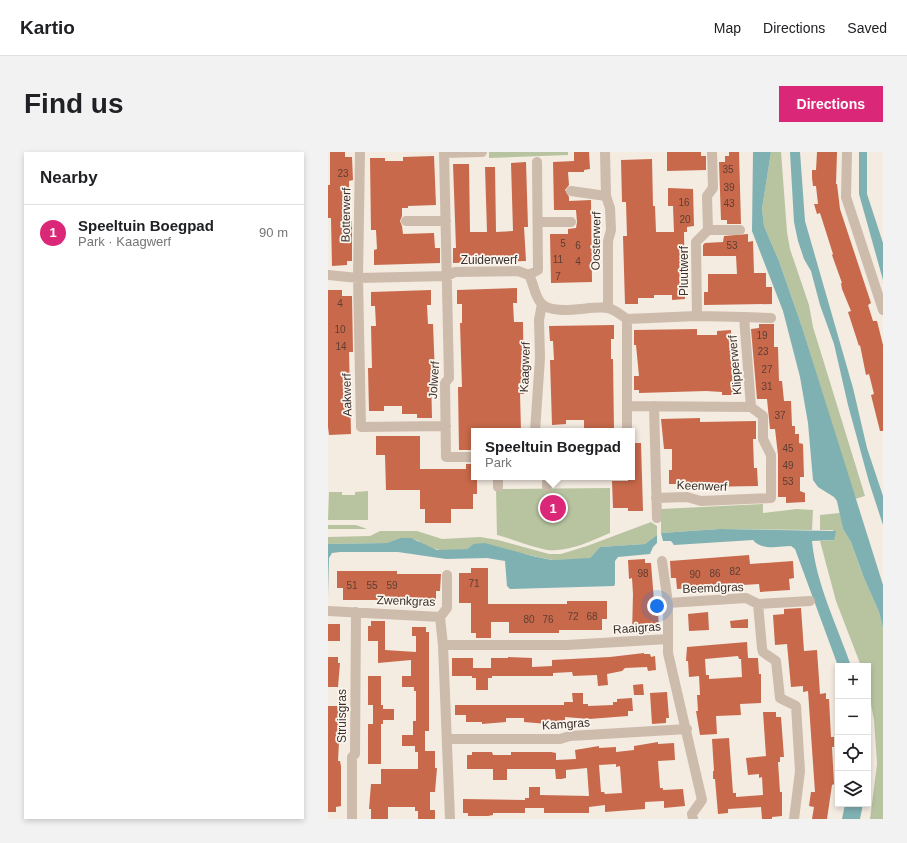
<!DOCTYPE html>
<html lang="en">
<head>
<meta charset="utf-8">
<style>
  :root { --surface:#fff; --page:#f2f2f2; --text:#202124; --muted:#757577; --line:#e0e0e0; --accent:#db2777 }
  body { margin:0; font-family:Helvetica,sans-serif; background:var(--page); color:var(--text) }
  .controls { position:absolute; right:12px; bottom:12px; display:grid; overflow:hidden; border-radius:0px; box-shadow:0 2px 6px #0003 }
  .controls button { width:36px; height:36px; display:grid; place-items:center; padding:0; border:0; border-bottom:1px solid var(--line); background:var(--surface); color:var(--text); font:20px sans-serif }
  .you { position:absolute; left:329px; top:454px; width:14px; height:14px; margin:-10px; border:3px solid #fff; border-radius:50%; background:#1a73e8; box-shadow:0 0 0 6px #1a73e833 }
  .badge { display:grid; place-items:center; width:26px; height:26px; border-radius:50%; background:var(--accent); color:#fff; font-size:13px; font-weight:700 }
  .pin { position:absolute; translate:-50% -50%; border:2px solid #fff; box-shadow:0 1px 4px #0006 }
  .popup { position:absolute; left:143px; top:276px; width:164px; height:52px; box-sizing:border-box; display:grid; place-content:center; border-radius:0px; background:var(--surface); filter:drop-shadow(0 1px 3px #0005); font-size:13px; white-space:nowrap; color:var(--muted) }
  .popup b { font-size:15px; color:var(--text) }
  .popup::after { content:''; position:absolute; left:50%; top:100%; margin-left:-8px; border:8px solid transparent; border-top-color:var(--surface) }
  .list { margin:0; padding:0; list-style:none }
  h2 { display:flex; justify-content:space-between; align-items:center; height:52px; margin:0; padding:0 16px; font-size:17px }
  h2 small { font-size:13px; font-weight:400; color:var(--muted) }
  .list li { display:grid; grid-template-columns:26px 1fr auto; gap:12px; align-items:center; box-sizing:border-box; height:56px; padding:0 16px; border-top:1px solid var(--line) }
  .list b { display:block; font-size:15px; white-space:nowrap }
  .list p { margin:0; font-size:13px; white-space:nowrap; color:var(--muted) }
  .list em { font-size:13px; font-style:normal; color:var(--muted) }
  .icon { flex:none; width:22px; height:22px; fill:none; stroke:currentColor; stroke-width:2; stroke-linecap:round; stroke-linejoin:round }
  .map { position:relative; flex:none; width:555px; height:667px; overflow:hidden; border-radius:0px }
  header { display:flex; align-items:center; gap:24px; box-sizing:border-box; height:56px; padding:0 20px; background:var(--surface); border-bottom:1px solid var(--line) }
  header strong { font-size:19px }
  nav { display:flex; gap:22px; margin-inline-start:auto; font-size:14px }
  .intro { display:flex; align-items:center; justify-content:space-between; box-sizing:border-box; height:96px; padding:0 24px }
  h1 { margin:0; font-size:28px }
  .button { padding:10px 18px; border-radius:0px; background:var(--accent); color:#fff; font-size:14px; font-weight:700 }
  main { display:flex; gap:24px; padding:0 24px }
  aside { flex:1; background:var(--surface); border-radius:0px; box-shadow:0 2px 6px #0003 }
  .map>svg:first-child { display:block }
  .green { fill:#b8c4a0 }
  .water { fill:#7fb0b2 }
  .building { fill:#c8694b; fill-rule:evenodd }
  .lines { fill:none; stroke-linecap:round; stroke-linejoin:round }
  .minor { stroke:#cdbbac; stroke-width:10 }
  .labels { text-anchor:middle; stroke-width:3.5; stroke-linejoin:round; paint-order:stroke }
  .number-label { font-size:10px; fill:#5e3e33 }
  .street-label { font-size:12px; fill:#3b302b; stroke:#fbf5ee }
</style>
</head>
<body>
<header>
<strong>Kartio</strong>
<nav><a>Map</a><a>Directions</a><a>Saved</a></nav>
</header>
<div class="intro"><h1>Find us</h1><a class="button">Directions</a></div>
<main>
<aside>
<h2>Nearby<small></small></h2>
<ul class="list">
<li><span class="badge">1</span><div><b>Speeltuin Boegpad</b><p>Park · Kaagwerf</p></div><em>90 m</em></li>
</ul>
</aside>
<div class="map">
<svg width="555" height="667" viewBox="0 0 555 667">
  <rect width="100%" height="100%" fill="#f4ebe1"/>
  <path class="green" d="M161,0H240V3L161,6Z
    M443,0H453L459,80L462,97L481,153L485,175L537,344L527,347L474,175L451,109L436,74L434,57Z
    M282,336V381C263,389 241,400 220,398C206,396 184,387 169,383L168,337Z
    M40,339V368H0L1,340H14V343H27V340Z
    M435,352V361L469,357L485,358L484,378L392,377L333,381V357Z
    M512,361L515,377L523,390L536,426L551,460L555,476V667H542L549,612L546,568L540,537V514H533L508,449L492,389L506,388L505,378H492V363Z
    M323,370L329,374V383L317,392L272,395L262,406L257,407L225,408L145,392L139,397L115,399L97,394L89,388L72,386L59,391L0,392V385L42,384L52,379H89L114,387L152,385L170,388L221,402H233L259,394Z
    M0,373H28L39,377H0Z"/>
  <path class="water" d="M425,0H443L434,57L436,74L451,109L474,175L555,433V476L551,460L536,426L523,390L515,377L509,349L506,345L490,335L485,328L480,271L472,225L455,159L424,79Z
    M462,0H472L477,69L525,236L539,296L555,344V373L541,330L520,253L506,192L492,153L483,119L476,107L470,89L466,70Z
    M531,0H539V42L555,91V128L531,42Z
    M392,377L508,379L506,388L484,389C488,432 509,473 523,514H510L467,397L463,394C451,394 434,399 425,388L346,393L343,389H335L333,381Z
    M329,383V391L325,395L322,402L290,405L287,409V432L286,434L182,437L179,434L177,409L159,406L118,407L70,400H12L4,401L1,406L0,444V392L59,391L72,386H83L109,398L139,397L145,392L157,391L204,404L224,408L262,406L272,395L317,392Z
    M517,652H535L532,667H514Z"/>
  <path class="building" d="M2,0H17V5H24L25,28L21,29L22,69H24V109H19V113L4,114L3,66H0V33H2Z
    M246,0H261L262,17L256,18V20H240L241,33L237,38L241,45V49L263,48L264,130L223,131L222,82H240V77L248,76L249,70L248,58H226L225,10L246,9Z
    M339,0H373V4H378V18L339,19Z
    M401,0H411L413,72H399V68H393L391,10H397V4H401Z
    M489,0H509L508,32H509L512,57L543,151L540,153L545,169H549L555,193V279H552L543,243L546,242L541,222L538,223L532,193L531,194L520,160L523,159L514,137L513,131H514L504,103L505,102L492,61L489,62L486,52H490L488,34H485L484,26V18H488Z
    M106,4L108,53L80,54V56H74V64L72,69L74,74L75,82L106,81L107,96H112V111L46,113V98L49,97L48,78H43L42,6H57V9H75V5Z
    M324,7L325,54H327L328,80H346L345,54H340V36L365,37L366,74L359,75V80H356L357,147L344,148V143H326V146H310V152H297L295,84H299L298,50H294L293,8Z
    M198,10L200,75H196L198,109L125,111V96H128L125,12H141L142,80H159L157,15H167L168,80L185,79L183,11Z
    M420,82V90L425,89L426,121H438V135H444V152L376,153V140H380V122H409L408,104H375V93L377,91L395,90L396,84Z
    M189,136V151H185L186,170H195L196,242H192L193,279H146V298H131L130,235H134L132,171H134V152H129V138Z
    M0,138H14V144H24L25,200H21L23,282L1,283L0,275Z
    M103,138V153H99L100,172H105L107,223L103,224L104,266H89V262H74V254H56V259H41L40,216H44L43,174H48L47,154H43V140Z
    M431,172H446V195H450L451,229H454L456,249H463L464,274H467V282H471V291L475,292L476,325H472V339L477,341V350L458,351V345H450V303L447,277H442L439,247H429L423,177L431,176Z
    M286,173V187H283V207H285L286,279H256V268H238V272L224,273L222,208H226L225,189H222L221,174Z
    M369,177V183H389V179L403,178L404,211L408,210V243H394V240L378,239L311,241V238H306V224H311L308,193H306V178Z
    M372,266V270L428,269V287H425L426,316H429L430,334L373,335V332H341V318H344V297H336L333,267Z
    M48,284H92V317H138V312H146V325H149V342H145V357H123V371H97V357H92V338H58L57,303H48Z
    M304,291H313L315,359H300V356H285L284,329H300V325H304Z
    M421,403L422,412L465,409L466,426L461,427L462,438L432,440L431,432L349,437L348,426H343L342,409Z
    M317,407V411H323L326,449L329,448L331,475L324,476L325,480L304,482L305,442L304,426L301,427L300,408Z
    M143,416H160V452H239V449H279V467H274V478H231V481H181V470H163V486H148V481H143V451H131V421H143Z
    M9,419H69V422H113L112,439H108V451H78V448H15V436H9Z
    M473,456L476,499L489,498L492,542L498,541V547H501L503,585H506V595H504L506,632L504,633L499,667H484L486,655L481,654L483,640H487L480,539L475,540V534L463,535L459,492L447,493L445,463L456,462V457Z
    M380,460L381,478L361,479L360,462Z
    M420,467V476H403L402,469Z
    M43,469H57V498L88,500V484H84V475H98V480H101V579H97V599H107V616H109L107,640H102V658H107V667H90V659H87V655H60V667H43V657H41L43,632H53V617H90V600H87V594H74V583H85V569H88V539H86V535H74V524H83V508L50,511V489H40V474H43Z
    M0,472H12V489H0Z
    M419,490L420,506H430L431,522H433V551L412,552L413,563L388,564L389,582L372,583L368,559H370L369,543H372L371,524L361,525L360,509H358L359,495ZM410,504L411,507H413L414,525L381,527V523H378L377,507Z
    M316,501V502H322L323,505L327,504L328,518L320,519L319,515L297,516L294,519L279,522L280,533L270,534L269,523L245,524L244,520L225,521V524H164V526H160V538H148V526H144V524H124V506H145V516H163V506H180V505L204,506V515L224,514V508L282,505Z
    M0,505H10V511H12L10,535H0Z
    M40,524H53V553H55V557H66V568H55V572H53V612H40V572H45V553H40Z
    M315,532L316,543H306L305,533Z
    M339,540L341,566H338V571L324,572L322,541Z
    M244,541H255V552H260V554L285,553V550H289V547L304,546L305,559H300V564L261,567L237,565V570H220V572L196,570V566H178V570L154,572V570H138V563H127V553H236V550H245Z
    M0,554H10V570H12L10,609H12L13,614V654L8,655V660H0Z
    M435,560H448V565H453L456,605H452V610H450L452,640H454V664L444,665V667H434L433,655L400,657V661L390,662L387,627H385V619H386L384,587L401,586L405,641H408V645L435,643L434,625L431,626V622L420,623L418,606L438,604Z
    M330,590V592L346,591L347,608L330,609L332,636H335V638L355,637L357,654L336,656V649L317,650V657L277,660V653L261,655V661H216V656H197V661H165V663L160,664H140V661H135V647L197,648V646H201V635H212V643L261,644L259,616L238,618V626L233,627H228L227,617H179V628H165V617H139V603H144V600H164L165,603H183V600H223L228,601V608L248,607L247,598L271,594V596L288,595V600L306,598V594ZM288,612V615L292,614L294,641L277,642L276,640H273L271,613Z"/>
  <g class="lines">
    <path class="minor" d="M32,0L30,126L33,275L118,274
      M116,0L121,226L117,231L118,305H146
      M277,0L278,44L282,56L283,78L280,89V156
      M519,0L518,45L555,158
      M116,1L154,0
      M243,39L278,44
      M78,69H118
      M210,70H243
      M380,78H412
      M0,123L30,126L119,124L127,120L190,119L201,123C206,132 206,143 213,151C225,165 263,153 280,156C286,157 293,163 299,167
      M201,123L210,118L209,10
      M369,164L368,90L380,78L379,44L385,36L384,0
      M416,165L443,166
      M299,167L369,164L416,165L423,255L435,264V287L443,303V346L373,349L359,345L328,346
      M299,167V279
      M299,254L423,255
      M326,254L329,366
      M207,279L212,206L211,168L214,152
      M170,325V335
      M219,325V334
      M334,409L340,451V487
      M340,451L418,446L430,452L482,449
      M430,452L434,496L435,500L448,509L452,546L468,554L472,619L466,667
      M0,459L112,465L119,456V423
      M112,465L115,493
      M119,587H232L242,584L359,577
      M24,667V605L27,602L28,460
      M122,667L115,493H239L340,487V501L374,648L364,662L365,667"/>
  </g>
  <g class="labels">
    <g class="number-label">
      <text x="400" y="21">35</text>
      <text x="15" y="25">23</text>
      <text x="401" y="39">39</text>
      <text x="356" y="54">16</text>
      <text x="401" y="55">43</text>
      <text x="357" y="71">20</text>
      <text x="235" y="95">5</text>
      <text x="250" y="97">6</text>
      <text x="404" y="97">53</text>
      <text x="230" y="111">11</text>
      <text x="250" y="113">4</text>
      <text x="230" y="128">7</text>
      <text x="12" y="155">4</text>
      <text x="12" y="181">10</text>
      <text x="434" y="187">19</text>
      <text x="13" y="198">14</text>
      <text x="435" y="203">23</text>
      <text x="439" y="221">27</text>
      <text x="439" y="238">31</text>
      <text x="452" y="267">37</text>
      <text x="460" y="300">45</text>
      <text x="460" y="317">49</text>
      <text x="460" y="333">53</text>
      <text x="407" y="423">82</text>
      <text x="315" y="425">98</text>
      <text x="387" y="425">86</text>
      <text x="367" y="426">90</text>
      <text x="146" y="435">71</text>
      <text x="24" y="437">51</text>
      <text x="44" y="437">55</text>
      <text x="64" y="437">59</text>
      <text x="245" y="468">72</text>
      <text x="264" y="468">68</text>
      <text x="201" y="471">80</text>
      <text x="220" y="471">76</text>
    </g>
    <g class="street-label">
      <text transform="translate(18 63) rotate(-89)" y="4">Botterwerf</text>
      <text transform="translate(268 89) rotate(-89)" y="4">Oosterwerf</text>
      <text x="161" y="112">Zuiderwerf</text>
      <text transform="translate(356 119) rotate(-90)" y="4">Pluutwerf</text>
      <text transform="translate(407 213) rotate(-95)" y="4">Klipperwerf</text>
      <text transform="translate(197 215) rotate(-88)" y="4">Kaagwerf</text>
      <text transform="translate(106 228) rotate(-86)" y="4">Jolwerf</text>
      <text transform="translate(19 243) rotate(-91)" y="4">Aakwerf</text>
      <text transform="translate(374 334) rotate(2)" y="4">Keenwerf</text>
      <text transform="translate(385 436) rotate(-2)" y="4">Beemdgras</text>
      <text transform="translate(78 449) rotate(2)" y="4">Zwenkgras</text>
      <text transform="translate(309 476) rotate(-4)" y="4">Raaigras</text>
      <text transform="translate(14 564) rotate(-90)" y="4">Struisgras</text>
      <text transform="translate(238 572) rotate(-4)" y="4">Kamgras</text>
    </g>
  </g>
</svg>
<div class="controls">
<button>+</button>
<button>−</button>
<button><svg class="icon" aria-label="locate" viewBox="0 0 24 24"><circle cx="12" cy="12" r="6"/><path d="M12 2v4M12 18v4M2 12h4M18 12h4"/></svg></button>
<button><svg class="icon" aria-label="layers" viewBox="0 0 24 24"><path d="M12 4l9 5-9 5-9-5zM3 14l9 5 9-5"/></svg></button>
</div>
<div class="you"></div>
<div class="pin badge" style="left:225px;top:356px">1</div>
<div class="popup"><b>Speeltuin Boegpad</b>Park</div>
</div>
</main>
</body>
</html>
